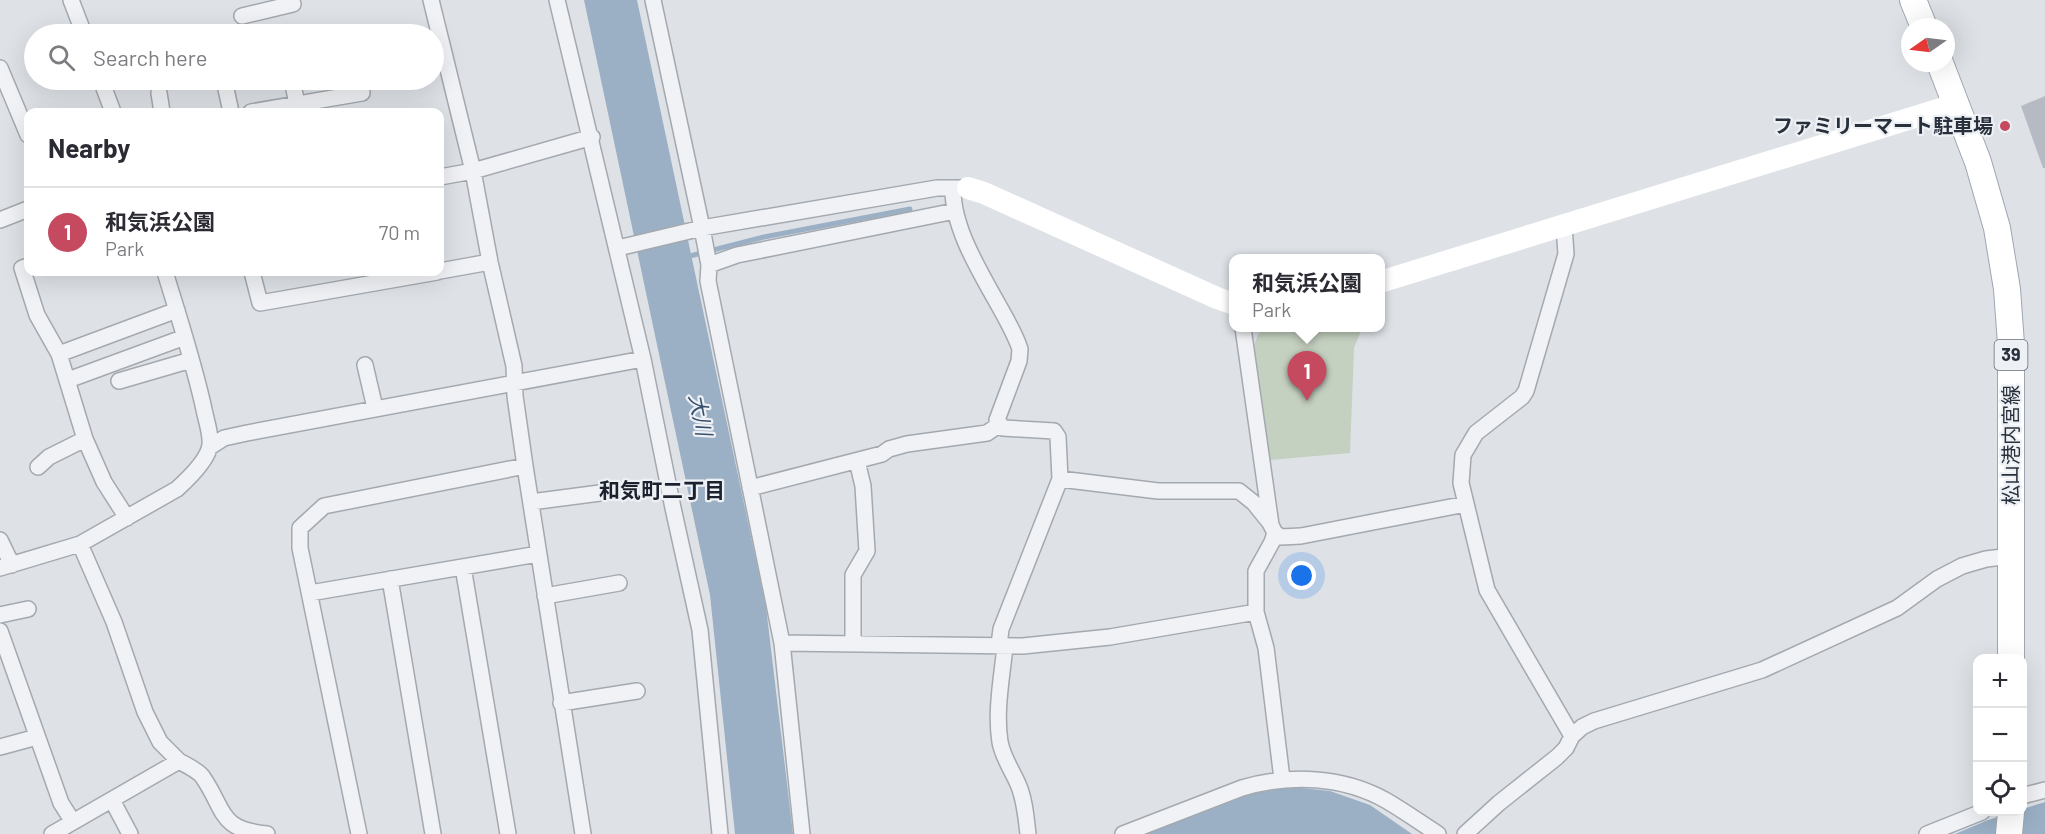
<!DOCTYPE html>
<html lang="en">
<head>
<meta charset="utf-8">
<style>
  :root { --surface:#fff; --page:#f2f2f3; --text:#2b2b33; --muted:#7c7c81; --line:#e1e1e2; --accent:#c54a5f }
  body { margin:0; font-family:Barlow,"Noto Sans JP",sans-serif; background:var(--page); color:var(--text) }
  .controls { position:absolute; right:18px; bottom:18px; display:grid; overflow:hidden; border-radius:12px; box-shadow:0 6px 24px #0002 }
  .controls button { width:54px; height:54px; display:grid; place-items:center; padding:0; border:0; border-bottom:2px solid var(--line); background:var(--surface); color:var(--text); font:30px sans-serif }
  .compass { position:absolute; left:1901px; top:18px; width:54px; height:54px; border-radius:50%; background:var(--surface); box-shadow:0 6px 24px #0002; rotate:256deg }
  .you { position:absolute; left:1302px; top:576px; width:21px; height:21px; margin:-15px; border:4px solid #fff; border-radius:50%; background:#1a73e8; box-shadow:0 0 0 9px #1a73e833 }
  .badge { display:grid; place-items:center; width:39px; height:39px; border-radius:50%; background:var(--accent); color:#fff; font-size:20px; font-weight:700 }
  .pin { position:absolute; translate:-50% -50px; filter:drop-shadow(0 2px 3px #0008) }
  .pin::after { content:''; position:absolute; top:32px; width:21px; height:18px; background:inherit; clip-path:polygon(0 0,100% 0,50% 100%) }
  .popup { position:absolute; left:1229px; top:254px; width:156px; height:78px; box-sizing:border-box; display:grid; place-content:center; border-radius:12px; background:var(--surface); filter:drop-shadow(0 2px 4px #0005); font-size:20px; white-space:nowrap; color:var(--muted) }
  .popup b { font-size:22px; color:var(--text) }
  .popup::after { content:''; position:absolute; left:50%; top:100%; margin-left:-12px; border:12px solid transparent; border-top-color:var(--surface) }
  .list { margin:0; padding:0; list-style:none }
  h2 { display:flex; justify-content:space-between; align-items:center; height:78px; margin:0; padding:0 24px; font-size:26px }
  h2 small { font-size:20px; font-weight:400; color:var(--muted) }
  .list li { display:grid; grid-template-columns:39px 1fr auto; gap:18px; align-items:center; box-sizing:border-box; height:90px; padding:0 24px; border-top:2px solid var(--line) }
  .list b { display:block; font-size:22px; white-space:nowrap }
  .list p { margin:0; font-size:20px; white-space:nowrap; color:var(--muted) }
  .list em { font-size:20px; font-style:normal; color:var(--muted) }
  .icon { flex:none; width:33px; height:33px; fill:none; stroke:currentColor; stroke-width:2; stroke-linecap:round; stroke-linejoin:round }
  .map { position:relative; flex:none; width:2045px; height:834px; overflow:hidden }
  .search { position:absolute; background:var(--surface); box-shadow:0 6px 24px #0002; left:24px; top:24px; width:420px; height:66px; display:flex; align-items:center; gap:15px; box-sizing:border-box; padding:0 21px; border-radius:33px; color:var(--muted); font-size:22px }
  .panel { position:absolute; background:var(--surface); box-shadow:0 6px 24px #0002; left:24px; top:108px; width:420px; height:168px; border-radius:12px }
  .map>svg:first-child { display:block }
  .green { fill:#c4d0c0 }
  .water { fill:#9bb0c5 }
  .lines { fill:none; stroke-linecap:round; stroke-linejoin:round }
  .stream { stroke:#9bb0c5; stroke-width:5 }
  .building { fill:#b6bbc3 }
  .street-casing { stroke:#a4a9b0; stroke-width:18 }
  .primary-casing { stroke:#9ea6b2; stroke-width:28 }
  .street { stroke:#f1f2f5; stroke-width:15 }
  .secondary { stroke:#fff; stroke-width:22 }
  .primary { stroke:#fff; stroke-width:26 }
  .poi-dot { fill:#c54a5f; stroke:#edf0f4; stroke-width:2 }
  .labels { text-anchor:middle; stroke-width:4.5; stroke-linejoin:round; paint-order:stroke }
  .shield { fill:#edf0f4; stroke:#636a73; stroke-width:1.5 }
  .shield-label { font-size:18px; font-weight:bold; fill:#28303c }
  .poi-label { font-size:20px; font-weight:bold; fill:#28303c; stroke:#edf0f4; text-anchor:end }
  .street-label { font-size:20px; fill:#28303c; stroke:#edf0f4 }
  .water-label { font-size:21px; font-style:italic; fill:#354f6d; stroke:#edf0f4 }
  .neighbourhood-label { font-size:21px; font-weight:bold; fill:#1b212d; stroke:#edf0f4 }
</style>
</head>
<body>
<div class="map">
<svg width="2045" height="834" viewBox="0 0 2045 834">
  <rect width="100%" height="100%" fill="#dee2e7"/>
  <path class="green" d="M1266,328H1362L1354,348L1350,453L1270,460L1254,346L1258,334Z"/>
  <path class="water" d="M584,0H637L766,607L793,834H735L710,595Z
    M1293,787L1330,791L1370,805L1412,834H1140L1248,794Z
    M2045,802V834H1955L1988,820Z"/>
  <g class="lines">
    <path class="stream" d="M686,257L764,237L910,209"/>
  </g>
  <path class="building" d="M2045,96V168H2043L2021,106Z"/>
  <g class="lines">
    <defs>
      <path id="street" d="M71,0L84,34
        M431,0L473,171L490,262L514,366L515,396L525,466L583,834
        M557,0L643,359L673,508L700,630L720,834
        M653,0L702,228L709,265L708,281L782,643L802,834
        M242,16L293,4
        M0,68L28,135
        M101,80L113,112
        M224,80L231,112
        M292,80L297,104
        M159,93L162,112
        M251,112L362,93L359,80
        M440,177L473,171L592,137
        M953,188C952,230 984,278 1004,315C1010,326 1016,337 1020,349L1019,361L997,420L1003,428L1054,431L1058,437L1060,479L1001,629L999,645
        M0,220L28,209
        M1564,226L1566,254L1526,391L1522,397L1476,433L1463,455L1461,483L1487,590L1572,736
        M618,248L702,228L937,188H963
        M709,265L737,255L955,211
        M28,266L22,268L37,315L59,354
        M440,271L490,262
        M252,272L260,303L437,272
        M1243,328L1271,525L1275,533L1272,542L1256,571V612L1266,648L1282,779
        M365,365L375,408
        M68,380L185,337
        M119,381L191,360
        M210,447L224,438L247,433L643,359
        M38,467L49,457L85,439
        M1060,479L1158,491H1239L1254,503L1270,523
        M750,488L882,454L889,449L907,444L987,433L1000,424
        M531,502L600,493
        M127,518L104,482L85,439L59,354L177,310
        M1275,533L1281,537L1301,536L1466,504
        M0,540L12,565
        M80,544L114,622L145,712L160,742L179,761
        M463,567L508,834
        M0,568L80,544L177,489C188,479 208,460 210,445C211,435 207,423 205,414C195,366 179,318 165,272
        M390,579L433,834
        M310,593L538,554
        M545,596L619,583
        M0,615L28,609
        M0,631L61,803L73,822
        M782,643L1023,646L1110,637L1256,612
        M853,643V575L867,551L863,486L857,461
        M1005,646C1002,677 995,711 1000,742C1003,758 1012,770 1018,784C1025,800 1026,818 1028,834
        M561,703L637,691
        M0,747L37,737
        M2022,796L2045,790
        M112,800L130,834
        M52,834L179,761C186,765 197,770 202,776C226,810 217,829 267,834
        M359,834L300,548V528L324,506L525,466
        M1123,834L1242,788C1290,774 1343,776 1387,801C1404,811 1421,823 1438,834
        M1465,834L1499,803L1557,757L1566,748L1572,736L1582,727L1594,721L1762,670L1897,608L1937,579L1962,566L1986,559L2011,556
        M1927,834L1982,812"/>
      <path id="primary" d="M1913,0L1924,27
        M1940,63L1978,162L1997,228L2007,289L2011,344V658
        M2009,834L2011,812"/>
    </defs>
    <use href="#street" class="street-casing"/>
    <use href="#primary" class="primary-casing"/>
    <use href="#street" class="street"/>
    <path class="secondary" d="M968,188L984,193L1217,298L1234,304
      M1380,282L1957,104"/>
    <use href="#primary" class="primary"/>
  </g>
  <circle class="poi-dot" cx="2005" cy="126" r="6"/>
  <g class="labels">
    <rect class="shield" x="1994.5" y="340" width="33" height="30" rx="4.5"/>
    <g class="shield-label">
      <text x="2011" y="361">39</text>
    </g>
    <g class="poi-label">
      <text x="1993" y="133">ファミリーマート駐車場</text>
    </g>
    <g class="street-label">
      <text transform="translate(2011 445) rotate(-90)" y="7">松山港内宮線</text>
    </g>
    <g class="water-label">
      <text transform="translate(700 415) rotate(79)" y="7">大川</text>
    </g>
    <g class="neighbourhood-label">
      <text x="662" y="498">和気町二丁目</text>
    </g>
  </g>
</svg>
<div class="controls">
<button>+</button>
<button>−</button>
<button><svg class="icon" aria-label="locate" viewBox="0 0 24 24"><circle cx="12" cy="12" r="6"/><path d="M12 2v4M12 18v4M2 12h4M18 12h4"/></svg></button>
</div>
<svg class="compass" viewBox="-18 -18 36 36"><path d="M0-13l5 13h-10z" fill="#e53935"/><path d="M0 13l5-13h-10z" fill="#7c7c81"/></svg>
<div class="you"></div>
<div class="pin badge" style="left:1307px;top:401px">1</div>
<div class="popup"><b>和気浜公園</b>Park</div>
<div class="search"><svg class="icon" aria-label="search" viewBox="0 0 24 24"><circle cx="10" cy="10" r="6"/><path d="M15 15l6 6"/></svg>Search here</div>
<section class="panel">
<h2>Nearby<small></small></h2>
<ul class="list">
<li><span class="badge">1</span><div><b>和気浜公園</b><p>Park</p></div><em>70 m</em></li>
</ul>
</section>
</div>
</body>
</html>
